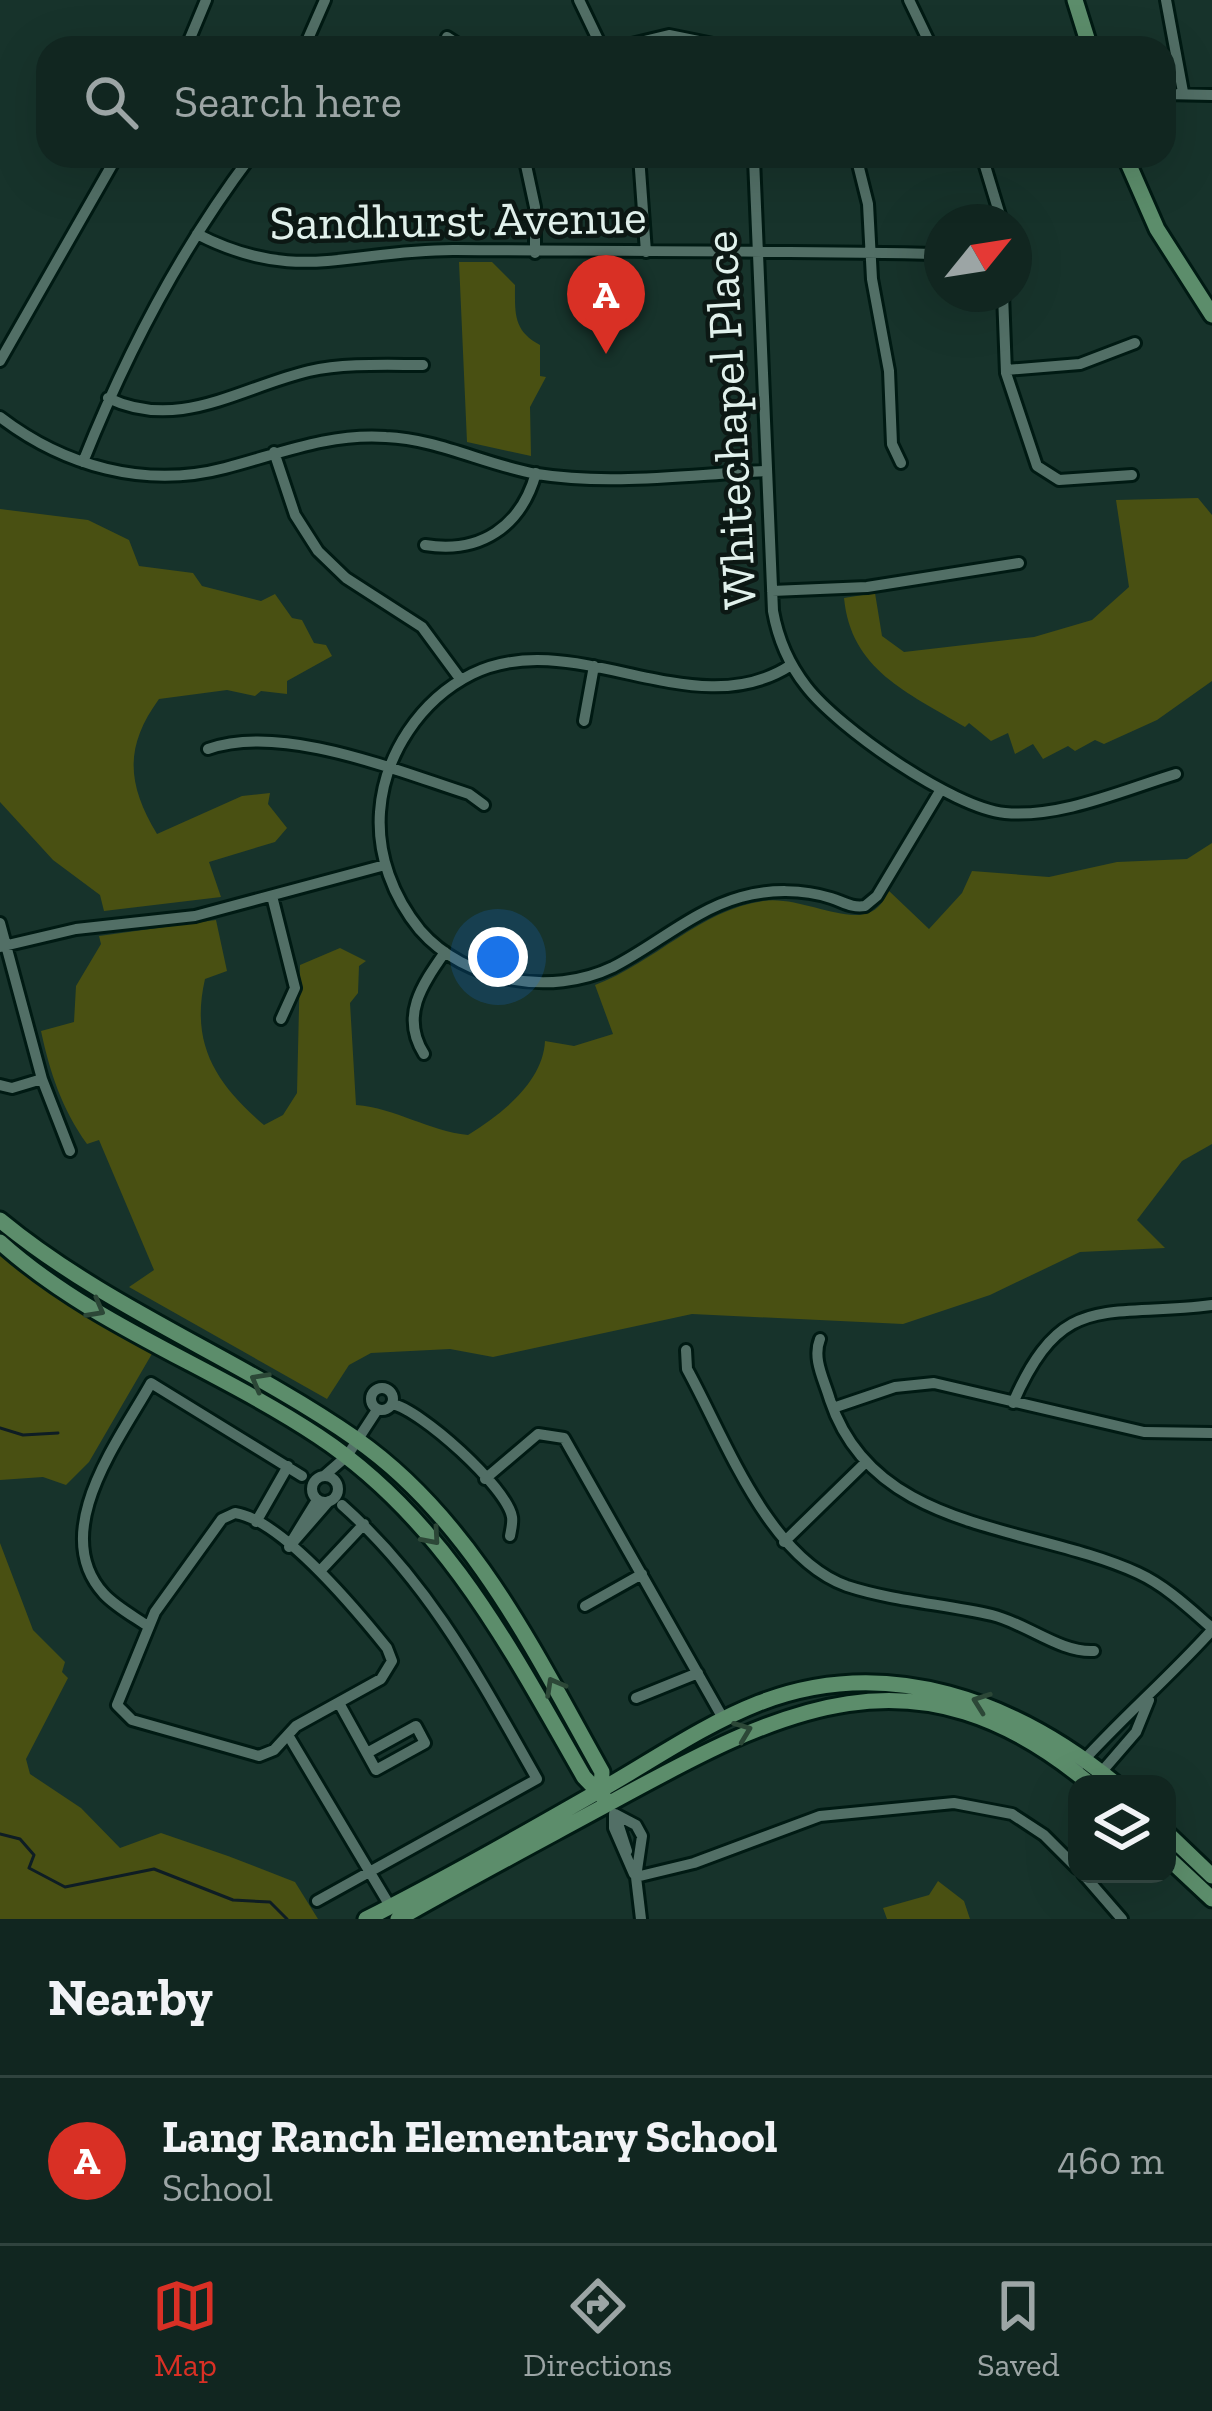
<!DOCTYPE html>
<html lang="en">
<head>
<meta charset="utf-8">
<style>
  :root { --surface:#112620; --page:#1a2e29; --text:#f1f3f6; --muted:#9ca5a5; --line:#30433e; --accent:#d93025 }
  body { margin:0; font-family:"Zilla Slab",serif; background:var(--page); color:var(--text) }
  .controls { position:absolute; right:36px; bottom:36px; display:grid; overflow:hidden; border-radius:24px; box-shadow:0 12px 48px #0002 }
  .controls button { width:108px; height:108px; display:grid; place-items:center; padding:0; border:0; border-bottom:3px solid var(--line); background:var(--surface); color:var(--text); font:60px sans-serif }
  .compass { position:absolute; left:924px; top:204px; width:108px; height:108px; border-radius:50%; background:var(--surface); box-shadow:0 12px 48px #0002; rotate:60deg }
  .you { position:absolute; left:498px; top:957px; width:42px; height:42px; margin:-30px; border:9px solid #fff; border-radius:50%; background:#1a73e8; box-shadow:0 0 0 18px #1a73e833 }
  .badge { display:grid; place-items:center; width:78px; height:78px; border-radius:50%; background:var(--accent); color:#fff; font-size:39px; font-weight:700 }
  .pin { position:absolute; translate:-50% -99px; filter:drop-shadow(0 3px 6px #0008) }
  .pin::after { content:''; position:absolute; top:63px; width:42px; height:36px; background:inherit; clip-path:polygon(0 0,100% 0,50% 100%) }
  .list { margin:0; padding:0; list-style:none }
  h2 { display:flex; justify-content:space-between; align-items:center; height:156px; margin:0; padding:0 48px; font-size:51px }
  h2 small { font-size:39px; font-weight:400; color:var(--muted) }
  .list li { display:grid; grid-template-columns:78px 1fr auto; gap:36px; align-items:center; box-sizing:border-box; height:168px; padding:0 48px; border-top:3px solid var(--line) }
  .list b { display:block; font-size:45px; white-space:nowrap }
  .list p { margin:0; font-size:39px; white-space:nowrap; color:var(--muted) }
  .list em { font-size:39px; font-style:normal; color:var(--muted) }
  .icon { flex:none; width:66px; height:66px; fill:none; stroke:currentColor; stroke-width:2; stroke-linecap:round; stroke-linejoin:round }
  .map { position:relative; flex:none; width:1212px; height:1919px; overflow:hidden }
  .search { position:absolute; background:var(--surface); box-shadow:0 12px 48px #0002; left:36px; right:36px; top:36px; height:132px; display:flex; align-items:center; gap:30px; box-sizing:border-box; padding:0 42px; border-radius:36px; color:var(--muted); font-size:45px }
  .sheet { height:324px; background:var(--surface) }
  nav { display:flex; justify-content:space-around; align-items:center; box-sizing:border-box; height:168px; border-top:3px solid var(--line); background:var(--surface); font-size:33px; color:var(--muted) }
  nav a { display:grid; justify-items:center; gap:6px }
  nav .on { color:var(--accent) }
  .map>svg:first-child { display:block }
  .green { fill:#495012 }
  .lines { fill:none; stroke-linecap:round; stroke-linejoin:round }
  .stream { stroke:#0e1d24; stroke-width:3 }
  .street-casing { stroke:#001a13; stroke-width:16 }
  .secondary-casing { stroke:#001a13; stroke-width:21 }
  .street { stroke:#526f66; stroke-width:10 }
  .secondary { stroke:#5c8d6b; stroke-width:15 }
  .oneway { stroke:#2c4737 }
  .labels { text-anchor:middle; stroke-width:9; stroke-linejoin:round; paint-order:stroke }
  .street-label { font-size:48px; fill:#e1f1ec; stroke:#0c1814 }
</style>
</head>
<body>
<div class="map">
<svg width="1212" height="1919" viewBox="0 0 1212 1919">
  <rect width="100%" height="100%" fill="#17332b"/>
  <path class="green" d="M459,262H492L515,285C515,313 513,331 540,345V376L546,377L530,407L531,456L467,442Z
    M1198,498L1212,515V681L1157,720L1104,744L1095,740L1075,751L1068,746L1043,759L1033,744L1015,754L1008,733L991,741L969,723L965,727C907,692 851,670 844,598L875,593L882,636L904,652L1034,637L1092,620L1129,587L1116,500Z
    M0,509L88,520L129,540L139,566L193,573L202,586L261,601L275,594L292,618L302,620L314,643L326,645L332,656L287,681V694L261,691L255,696L227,690L159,699C124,747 127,784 157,834L242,796L270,793L268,804L287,828L275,842L209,862L221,897L104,911L100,895L53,860L0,802Z
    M1212,843V1144L1182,1161L1137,1220L1165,1248L1080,1252L990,1295L903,1324L692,1314L493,1357L450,1349L371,1353L349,1365L327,1399L129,1287L154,1270L99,1140L87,1144C62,1109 50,1073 41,1031L74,1022L76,986L101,944L99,936L216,920L227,971L205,979C190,1044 216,1084 264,1125L283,1115L297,1093L300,965L340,948L366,961L359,966L358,993L350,1003L356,1105C396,1108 428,1131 468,1135C502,1114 543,1082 545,1041L574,1046L613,1034L595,985C654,963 700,910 763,901C809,894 871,943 888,890L929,929L962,893L972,871L1049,877L1117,862L1187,859Z
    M0,1254L48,1290L153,1352L89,1462L66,1485L43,1477L0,1480Z
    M0,1543L33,1630L65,1662L62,1672L68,1678L26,1759L30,1774L81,1808L120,1848L161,1833L228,1856L295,1882L318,1919H0Z
    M938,1881L964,1901L970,1919H887L883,1908L929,1895Z"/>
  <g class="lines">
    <path class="stream" d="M0,1428L23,1435L58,1433
      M0,1834L20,1839L34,1855L29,1868L65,1887L154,1869L233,1900L270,1902L287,1919"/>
    <defs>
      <path id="street" d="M579,0L602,48
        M909,0L932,48
        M1166,0L1183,92
        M447,37L464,48
        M186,48L206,0
        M304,48L325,0
        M615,48L669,35L733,48
        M1164,94L1212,95
        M524,156L535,207V253
        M639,156L646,252
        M856,156L868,204L872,279L889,371L892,444L901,463
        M982,156L1002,222
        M754,159L773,611C778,639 788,663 806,686C838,728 953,808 1005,813C1061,818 1123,790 1176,774
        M197,234C298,286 351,249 456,250C618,251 780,251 942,254
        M1003,294L1006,373L1037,466L1059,480L1132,475
        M0,361L117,156
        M1006,370L1080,364L1135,343
        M108,398C179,432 241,387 309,371C345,363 386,365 423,365
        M0,417C64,466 145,489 225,468C279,454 328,433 386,437C438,439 486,465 537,474C611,486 693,474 767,471
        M274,452L295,515L318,551L346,578L422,627L461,680
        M83,462C126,354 180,250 251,156
        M425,545C480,554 521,527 536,473
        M772,591L867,587L1019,563
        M791,665C694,729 574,624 472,674C420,700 384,755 380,812C377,855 393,897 420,930C465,982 551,997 613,967C656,945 694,910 741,897C769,889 803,889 831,898C844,902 851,908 865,906L877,896L940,791
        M584,721L594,666
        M208,749C283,723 397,771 469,794L484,805
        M272,896L295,988L281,1019
        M0,923L42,1079L70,1151
        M0,947L76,929L195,916L385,865
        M424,1054C400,1016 422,985 445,952
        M0,1085L12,1088L42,1079
        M820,1339C812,1359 824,1379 830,1400C874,1533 1031,1524 1138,1573C1166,1586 1189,1608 1212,1628
        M686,1350L687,1369C725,1438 768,1558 847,1586C893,1601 944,1604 992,1615C1026,1623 1060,1653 1094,1651
        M371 1399a11 11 0 1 1 22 0a11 11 0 1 1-22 0Z
        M1013,1403C1063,1288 1106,1319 1212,1305
        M392,1404C420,1409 507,1487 512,1517C513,1523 511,1530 510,1536
        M833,1408L895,1387L934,1383L1144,1432L1212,1433
        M312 1489a13 13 0 1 1 26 0a13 13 0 1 1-26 0Z
        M324,1476L347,1456L377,1410
        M485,1479L538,1434L564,1438L724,1720
        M235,1513C282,1520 358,1612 387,1648L392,1661L381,1679L296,1726L274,1750L259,1756L132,1720L117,1705L155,1612L222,1519Z
        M256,1522L288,1466
        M784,1542L866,1462
        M290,1544L317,1500
        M289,1547L329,1501
        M320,1571L364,1524
        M585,1606L642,1574
        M149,1627C135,1617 116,1607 104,1594C47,1532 120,1439 151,1383L302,1476
        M636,1698L698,1673
        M339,1703L376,1770L425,1743L416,1726L367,1753
        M288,1735L390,1906
        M1074,1771C1118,1721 1167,1680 1212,1630
        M1098,1776L1136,1732L1149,1700
        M614,1814V1828L634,1874
        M615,1814L636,1825L642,1836L636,1877L641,1919
        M616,1817L627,1851
        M1083,1874L1122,1919
        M636,1877L694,1863L820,1816L954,1803L1012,1814L1044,1835L1077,1868
        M317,1901L537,1779C480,1679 430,1583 342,1505"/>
      <path id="secondary" d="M1075,0L1090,48
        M1125,156L1157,229L1212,315
        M0,1220C108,1309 241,1359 356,1439C472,1520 535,1653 602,1772L601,1790
        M0,1242C92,1325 216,1368 318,1436C445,1520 511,1650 584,1777L609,1803
        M1167,1833L1212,1876
        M1167,1857L1212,1899
        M366,1919C445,1879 522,1835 599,1791C652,1761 703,1725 759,1703C888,1653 1016,1702 1116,1784
        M398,1919C468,1879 538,1842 608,1804C781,1709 915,1638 1090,1784"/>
    </defs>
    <use href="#street" class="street-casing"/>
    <use href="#secondary" class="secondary-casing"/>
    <use href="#street" class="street"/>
    <use href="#secondary" class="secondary"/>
  </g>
  <defs><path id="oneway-chevron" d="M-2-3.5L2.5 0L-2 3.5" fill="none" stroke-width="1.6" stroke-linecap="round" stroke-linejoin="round" transform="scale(3)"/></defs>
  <g class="oneway">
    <use href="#oneway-chevron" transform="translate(96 1309) rotate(29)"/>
    <use href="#oneway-chevron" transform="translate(259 1381) rotate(-151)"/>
    <use href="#oneway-chevron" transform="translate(432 1537) rotate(49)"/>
    <use href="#oneway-chevron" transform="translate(554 1686) rotate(-119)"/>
    <use href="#oneway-chevron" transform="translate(981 1702) rotate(-160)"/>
    <use href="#oneway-chevron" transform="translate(743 1731) rotate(-21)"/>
  </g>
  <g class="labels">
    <g class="street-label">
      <text transform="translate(458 219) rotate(-1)" y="17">Sandhurst Avenue</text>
      <text transform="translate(729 420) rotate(-93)" y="17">Whitechapel Place</text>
    </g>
  </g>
</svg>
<div class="controls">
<button><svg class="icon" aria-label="layers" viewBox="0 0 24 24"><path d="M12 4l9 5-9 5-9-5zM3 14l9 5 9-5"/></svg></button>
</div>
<svg class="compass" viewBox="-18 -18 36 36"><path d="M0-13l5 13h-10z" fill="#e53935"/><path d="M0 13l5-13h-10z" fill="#9ca5a5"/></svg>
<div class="you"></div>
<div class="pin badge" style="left:606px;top:354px">A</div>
<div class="search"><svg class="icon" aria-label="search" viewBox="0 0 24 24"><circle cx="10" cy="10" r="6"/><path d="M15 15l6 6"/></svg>Search here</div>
</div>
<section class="sheet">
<h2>Nearby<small></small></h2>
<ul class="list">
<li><span class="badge">A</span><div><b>Lang Ranch Elementary School</b><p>School</p></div><em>460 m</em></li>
</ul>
</section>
<nav>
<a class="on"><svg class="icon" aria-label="map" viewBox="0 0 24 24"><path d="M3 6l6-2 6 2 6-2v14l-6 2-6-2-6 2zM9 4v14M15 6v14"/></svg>Map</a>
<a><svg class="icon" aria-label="directions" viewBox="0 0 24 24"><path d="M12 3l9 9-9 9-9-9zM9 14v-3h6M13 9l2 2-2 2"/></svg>Directions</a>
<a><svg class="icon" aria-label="saved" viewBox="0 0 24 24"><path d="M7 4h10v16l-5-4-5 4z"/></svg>Saved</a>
</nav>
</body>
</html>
